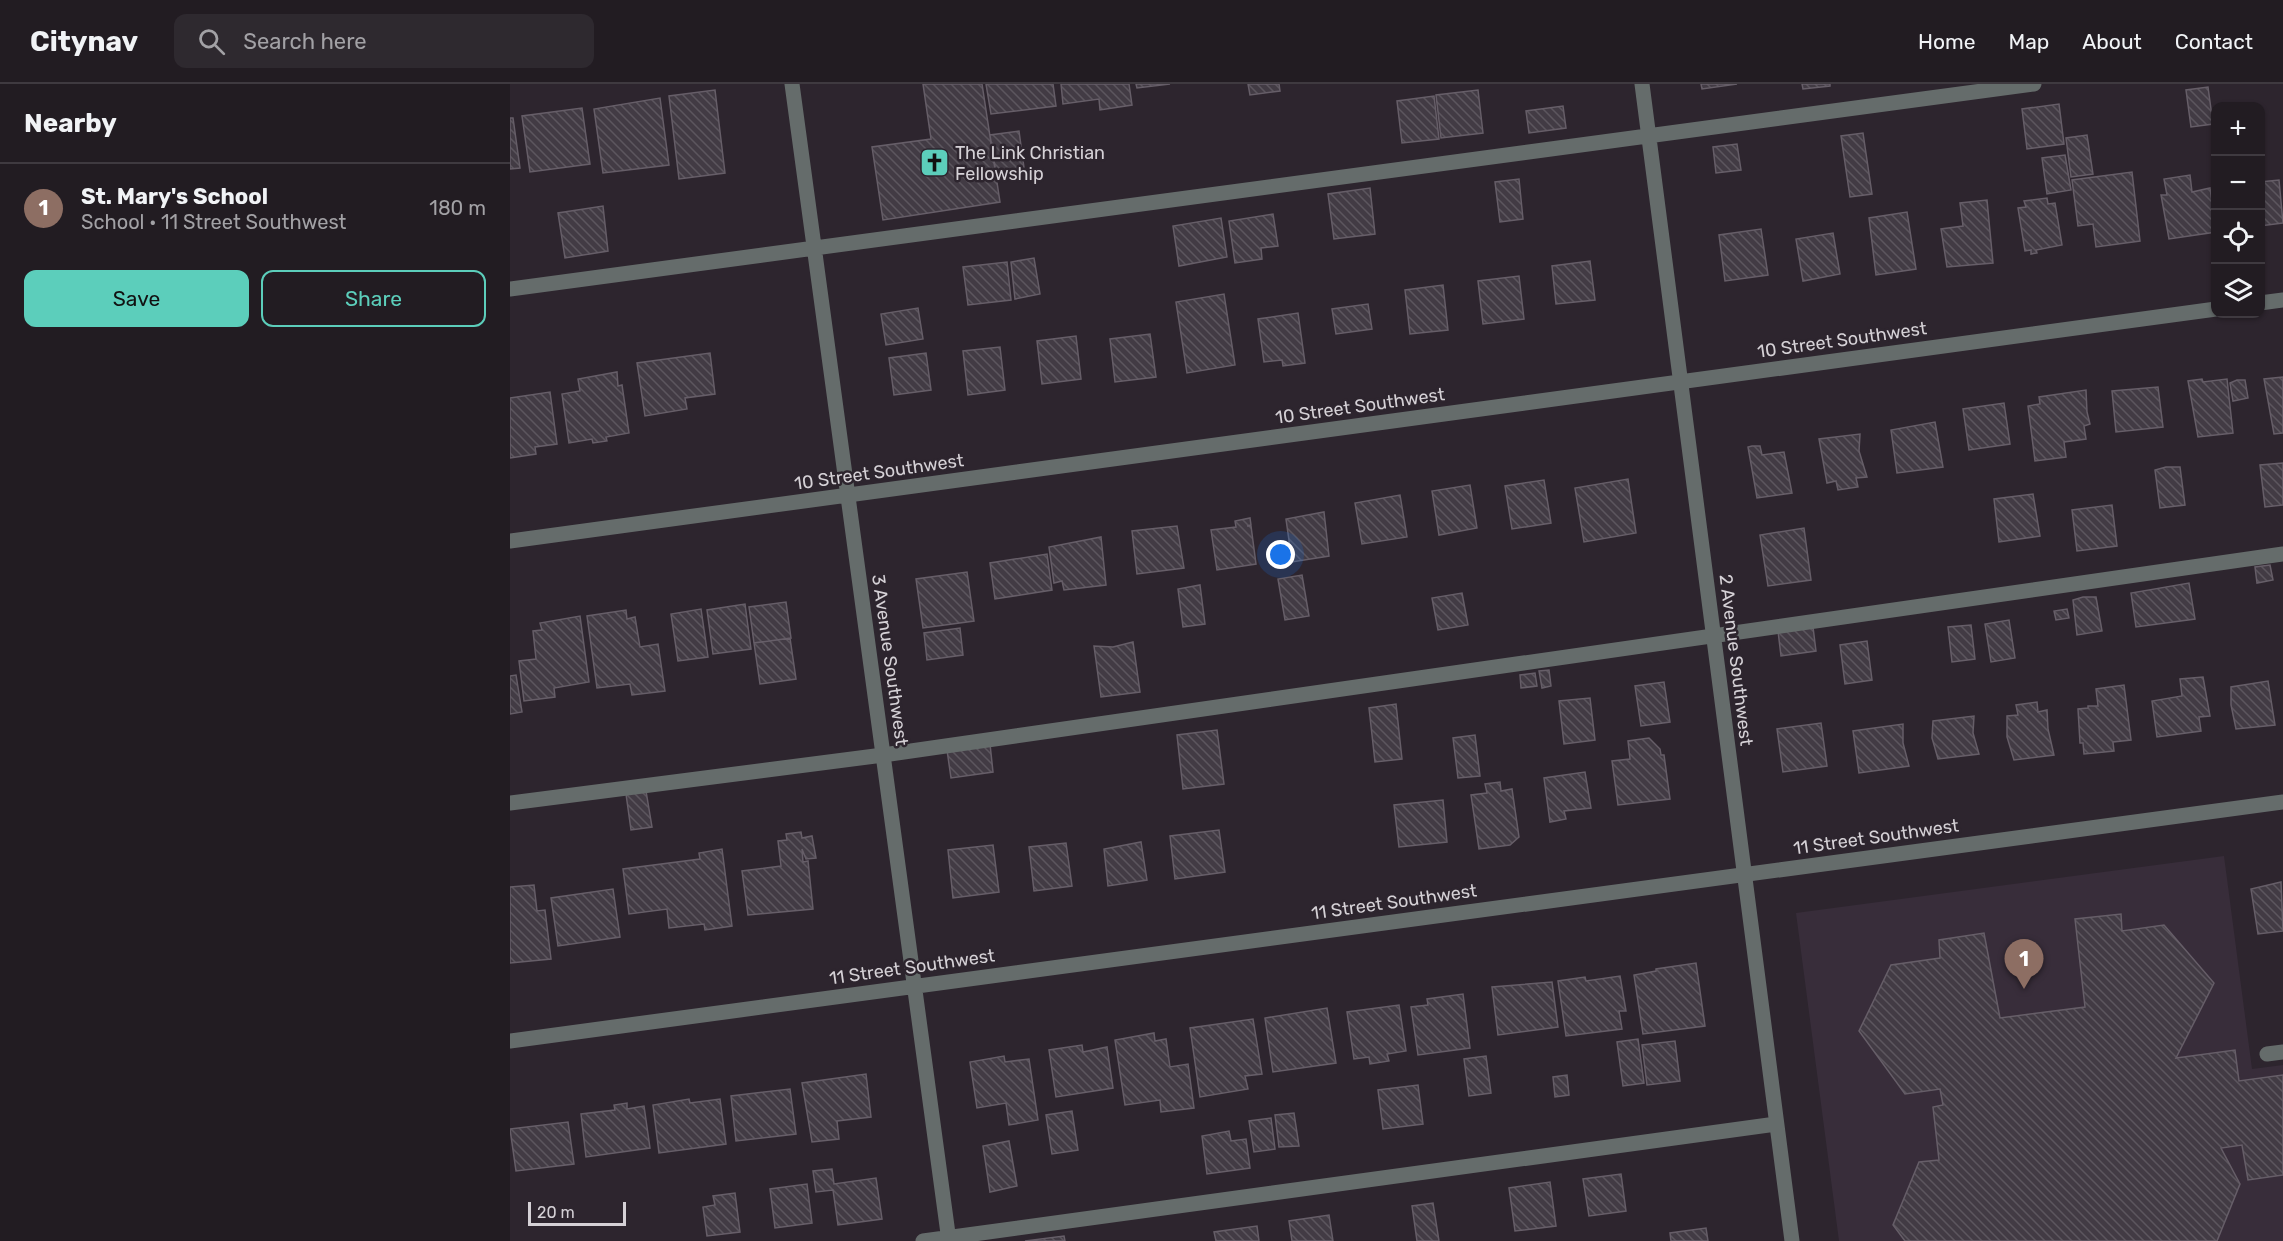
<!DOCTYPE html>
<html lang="en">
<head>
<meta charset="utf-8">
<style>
  :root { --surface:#221c22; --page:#2e292f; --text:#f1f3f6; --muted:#a2a1a5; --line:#3f3a40; --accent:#5ccebb }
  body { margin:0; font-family:Rubik,sans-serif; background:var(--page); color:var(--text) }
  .controls { position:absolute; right:18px; top:18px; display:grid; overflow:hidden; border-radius:12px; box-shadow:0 2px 4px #0004 }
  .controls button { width:54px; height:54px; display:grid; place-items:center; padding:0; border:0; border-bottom:2px solid var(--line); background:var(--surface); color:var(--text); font:30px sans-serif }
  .scale { position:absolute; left:18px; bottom:15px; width:98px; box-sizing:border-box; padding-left:6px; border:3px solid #d5d1d6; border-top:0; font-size:16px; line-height:21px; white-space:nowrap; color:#d5d1d6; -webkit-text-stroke:4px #2d252e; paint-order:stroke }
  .you { position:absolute; left:771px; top:471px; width:21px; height:21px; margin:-15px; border:4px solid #fff; border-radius:50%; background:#1a73e8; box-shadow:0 0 0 9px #1a73e833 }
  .badge { display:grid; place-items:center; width:39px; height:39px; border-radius:50%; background:var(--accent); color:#fff; font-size:20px; font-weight:700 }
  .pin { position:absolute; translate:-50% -50px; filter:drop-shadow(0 2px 3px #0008) }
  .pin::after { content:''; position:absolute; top:32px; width:21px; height:18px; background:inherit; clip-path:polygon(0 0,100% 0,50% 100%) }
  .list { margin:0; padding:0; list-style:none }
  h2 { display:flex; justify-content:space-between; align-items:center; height:78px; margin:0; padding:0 24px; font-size:26px }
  h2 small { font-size:20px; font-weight:400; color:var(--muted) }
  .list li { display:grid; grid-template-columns:39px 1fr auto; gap:18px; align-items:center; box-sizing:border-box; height:90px; padding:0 24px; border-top:2px solid var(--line) }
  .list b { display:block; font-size:22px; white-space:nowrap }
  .list p { margin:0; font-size:20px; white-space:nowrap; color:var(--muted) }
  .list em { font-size:20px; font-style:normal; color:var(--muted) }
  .actions { display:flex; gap:12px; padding:18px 24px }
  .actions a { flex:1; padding:14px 0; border:2px solid var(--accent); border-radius:12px; text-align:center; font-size:21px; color:var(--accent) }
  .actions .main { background:var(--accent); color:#111 }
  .icon { flex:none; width:33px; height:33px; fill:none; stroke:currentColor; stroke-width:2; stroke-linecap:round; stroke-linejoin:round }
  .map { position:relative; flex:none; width:1773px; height:1157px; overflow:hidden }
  header { display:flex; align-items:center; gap:36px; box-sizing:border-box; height:84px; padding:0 30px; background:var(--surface); border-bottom:2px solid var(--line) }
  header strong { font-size:28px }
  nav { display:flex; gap:33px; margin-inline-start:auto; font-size:21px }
  .search { width:420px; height:54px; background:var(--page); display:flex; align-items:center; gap:15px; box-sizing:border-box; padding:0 21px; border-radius:12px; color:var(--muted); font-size:22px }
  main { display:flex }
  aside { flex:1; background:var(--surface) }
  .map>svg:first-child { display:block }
  .built { fill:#382d3a }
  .building { fill:url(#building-back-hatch); stroke:#665e68; stroke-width:1.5 }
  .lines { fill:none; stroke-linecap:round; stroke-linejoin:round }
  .minor { stroke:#656c6b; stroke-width:15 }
  .labels { text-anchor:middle; stroke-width:5; stroke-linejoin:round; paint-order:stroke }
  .poi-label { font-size:18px; fill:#d5d1d6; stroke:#2d252e; text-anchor:start }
  .street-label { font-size:18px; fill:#d5d1d6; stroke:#2d252e }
</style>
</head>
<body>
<header>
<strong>Citynav</strong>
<div class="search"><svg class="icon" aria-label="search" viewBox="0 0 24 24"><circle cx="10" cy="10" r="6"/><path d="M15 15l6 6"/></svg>Search here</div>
<nav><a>Home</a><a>Map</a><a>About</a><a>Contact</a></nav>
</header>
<main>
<aside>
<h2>Nearby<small></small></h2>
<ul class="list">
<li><span class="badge" style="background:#8d6e63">1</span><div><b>St. Mary's School</b><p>School · 11 Street Southwest</p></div><em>180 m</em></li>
</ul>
<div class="actions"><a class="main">Save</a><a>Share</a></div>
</aside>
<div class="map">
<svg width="1773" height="1157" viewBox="0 0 1773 1157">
  <defs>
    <pattern id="building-back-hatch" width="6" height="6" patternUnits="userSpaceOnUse" patternTransform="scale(1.5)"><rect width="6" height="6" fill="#423b44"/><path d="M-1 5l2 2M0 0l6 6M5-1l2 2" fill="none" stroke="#5c565e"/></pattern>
  </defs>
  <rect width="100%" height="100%" fill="#2d252e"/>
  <path class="built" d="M1714,772L1742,985L1773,981V1157H1329L1286,829Z"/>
  <path class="building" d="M413,0H472L490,118L373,136L362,63L421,55Z
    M476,0H543L546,22L481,30Z
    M551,0H619L622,21L590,26L589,15L553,20Z
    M626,0H660L627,4Z
    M738,0H769L770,7L740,11Z
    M1191,0H1227L1192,5Z
    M1292,0H1320V2L1293,5Z
    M1698,3L1703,40L1681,43L1676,6Z
    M205,6L215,89L169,95L159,12Z
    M968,6L973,49L931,54L926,11Z
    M924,12L929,55L892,59L887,17Z
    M150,14L159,81L93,89L84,25Z
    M1549,20L1554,60L1517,65L1512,25Z
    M1053,22L1056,44L1019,49L1016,27Z
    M72,24L80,80L20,88L12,32Z
    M0,34H3L10,84L0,85Z
    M509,47L515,91L487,95L480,51Z
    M1353,49L1362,110L1340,113L1331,52Z
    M1577,51L1583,90L1561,93L1556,54Z
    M1227,60L1231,86L1206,89L1203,63Z
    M1555,71L1561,106L1537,110L1532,74Z
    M1622,88L1630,157L1586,163L1583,140L1568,142L1562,96Z
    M1680,91L1682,108L1700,104L1706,148L1659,155L1651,111H1657L1654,95Z
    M1009,95L1013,135L990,138L985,98Z
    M1769,96L1773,139L1750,142V98Z
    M860,104L865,150L824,155L818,110Z
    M1537,114L1538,120L1545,119L1552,161L1526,166L1527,169L1521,170V166L1515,167L1508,124L1516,123L1514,117Z
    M1477,116L1483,179L1437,183L1431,145L1453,142L1450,119Z
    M93,122L98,167L55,174L48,129Z
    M1397,128L1406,185L1366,191L1359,134Z
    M763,130L768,162L751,164L752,175L725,179L719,137Z
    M711,134L717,173L669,182L663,142Z
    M1251,145L1258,191L1215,197L1209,151Z
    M1323,149L1330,190L1293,197L1286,155Z
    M524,174L530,210L505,215L501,178Z
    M1080,177L1085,216L1046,220L1042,182Z
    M497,178L501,216L458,221L453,183Z
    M1009,192L1014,235L973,240L968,197Z
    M933,201L938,246L900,250L895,206Z
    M714,210L725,281L677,289L666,218Z
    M858,220L862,245L826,250L822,225Z
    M408,224L413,255L376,261L371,230Z
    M788,229L795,279L773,282L772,276L754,278L748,235Z
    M640,250L646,293L605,298L600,255Z
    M566,252L571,295L532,300L527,257Z
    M490,263L495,306L458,311L453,267Z
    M200,269L205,310L175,314L177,325L135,332L127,279Z
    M416,269L421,306L384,311L379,274Z
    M107,288L108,302L112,301L119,349L96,353L97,357L83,359L82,355L59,359L52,310L70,307L68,295Z
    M1773,293V349L1764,350L1754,295Z
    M1692,295L1693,298L1717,295L1723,349L1688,353L1678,297Z
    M1727,296H1735L1738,314L1723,317L1720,299Z
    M1648,303L1653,343L1606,348L1602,307Z
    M1576,306L1577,328L1580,340L1574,342L1576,355L1554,358L1556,373L1525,377L1518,322L1530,320L1529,313Z
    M40,308L47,360L25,363L26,370L0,374V314Z
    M1494,319L1500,360L1459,366L1453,325Z
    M1425,338L1433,383L1387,389L1381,346Z
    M1350,350L1349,367L1357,393L1346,394L1348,403L1328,406L1326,397L1317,399L1309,355Z
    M1242,362H1250L1252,371L1274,368L1282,409L1247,414L1238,363Z
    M1773,379V421L1755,423L1750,381Z
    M1656,383H1670L1675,421L1650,424L1645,386Z
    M1118,395L1126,449L1074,458L1065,404Z
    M1034,396L1041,439L1002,445L995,402Z
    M960,401L967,444L929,451L922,407Z
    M1523,410L1530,452L1489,458L1484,415Z
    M890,411L897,453L852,460L845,419Z
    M1602,421L1607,462L1567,467L1562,426Z
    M814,428L819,472L782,478L776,435Z
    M740,434L741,441L737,442H741L746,480L707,486L701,446L726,443L725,437Z
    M667,442L674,484L627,490L622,447Z
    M1294,444L1301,496L1258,502L1250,451Z
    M591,453L596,501L554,506L552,497L544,499L539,463Z
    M537,470L542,506L485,515L480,479Z
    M1760,481L1763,496L1747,499L1745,483Z
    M457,488L464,537L413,544L406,495Z
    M792,491L799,532L775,536L768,495Z
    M1679,499L1685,535L1626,543L1621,509Z
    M690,501L695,540L673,543L668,505Z
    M952,509L958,541L928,546L922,514Z
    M1573,513H1586L1592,547L1567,551L1563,516Z
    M276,518L281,554L244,559L239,523Z
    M235,520L241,565L203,570L197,526Z
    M191,525L198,573L168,577L161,530Z
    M1557,525L1559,534L1546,536L1544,527Z
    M116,526L117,535L125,533L130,563L148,560L155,607L122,611L120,600L87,604L77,532Z
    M70,532L79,598L44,604L45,613L14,617L9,577L26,575L23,547L32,546L30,539Z
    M1499,536L1505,574L1481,578L1475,540Z
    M1461,541L1465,575L1442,578L1438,543Z
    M1303,543L1306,567L1271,572L1268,547Z
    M450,544L453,571L417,576L414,549Z
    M280,554L286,595L250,600L244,559Z
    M1357,557L1362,596L1335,600L1330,561Z
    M623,558L630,608L591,613L584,562L603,563Z
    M1039,586L1041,602L1032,604L1029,587Z
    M1025,589L1027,602L1011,604L1010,591Z
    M6,591L12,628L0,630V592Z
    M1693,593L1700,632L1689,633L1691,647L1647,653L1642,617L1672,612L1670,595Z
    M1758,597L1765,641L1726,645L1721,621V603Z
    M1154,598L1160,638L1131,642L1125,602Z
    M1614,601L1621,656L1603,658L1604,667L1574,670L1573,659H1570L1568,625L1578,624V622H1588L1586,605Z
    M1080,614L1085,656L1054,660L1049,617Z
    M1527,618L1528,628L1537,626L1538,645L1544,671L1504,676L1497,653V632L1508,631L1506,621Z
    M886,620L892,675L865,678L859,624Z
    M1464,632L1463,649L1469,670L1428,675L1422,654L1423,637Z
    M1311,639L1317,682L1273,688L1267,645Z
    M1393,640V659L1399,682L1349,689L1343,647Z
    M707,646L714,700L673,705L667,651Z
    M965,651L970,692L948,694L943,654Z
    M1139,654L1150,665L1151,671H1154L1160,715L1108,721L1102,677L1120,675L1118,657Z
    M480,660L483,688L441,694L437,666Z
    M1075,688L1081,724L1054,727L1056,735L1040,738L1034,694Z
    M990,698L991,707L1002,705L1009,753L1000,761L969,765L961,711L977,709L975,700Z
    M136,707L142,743L121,746L116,710Z
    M933,716L937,758L889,763L884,721Z
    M709,746L715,788L665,795L660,752Z
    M291,748L292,754L302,752L306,774L296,775L292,765L293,778L298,777L303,825L238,831L232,787L271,782L268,757L277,756L276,750Z
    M631,758L637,796L598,802L594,765Z
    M556,759L562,802L524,807L519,763Z
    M483,761L489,808L443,814L438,766Z
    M212,765L222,842L195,846L194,840L159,844L157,825L119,830L113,785L190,775L189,769Z
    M1771,798L1773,847L1748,850L1741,805Z
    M24,801L27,827L35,826L41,875L0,879V803Z
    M103,805L110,853L48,862L41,814Z
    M1611,830L1612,847L1654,841L1704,899L1666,974L1725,966L1729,997L1773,991V1091L1738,1096L1732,1061L1711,1064L1730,1100L1707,1157H1395L1383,1141L1409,1078L1429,1076L1423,1023L1433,1021L1430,1005L1395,1010L1349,947L1381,881L1430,874L1429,856L1474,849L1490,934L1575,923L1565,835Z
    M1186,879L1195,942L1133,950L1124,891L1146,887V885Z
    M1110,892L1116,927H1109L1112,945L1056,952L1048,897L1075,893L1076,897Z
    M1042,898L1048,943L988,951L982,903Z
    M953,910L960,964L908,971L901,923L918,921L917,915Z
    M889,921L896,967L877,970L879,977L860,980L859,973L844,975L837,928Z
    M817,924L826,979L763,988L755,934Z
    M743,935L752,990L735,992L738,1005L690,1013L680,944Z
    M644,949L645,957L656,955L660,983L678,980L684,1024L651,1028L650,1016L615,1021L605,956Z
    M1128,955L1134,999L1113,1002L1107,958Z
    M1165,957L1170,997L1137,1001L1132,961Z
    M572,961L573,968L597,963L603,1004L546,1013L539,966Z
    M494,972L495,978L519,975L528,1036L499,1041L496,1019L467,1024L460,978Z
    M976,972L981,1009L959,1012L954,975Z
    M356,990L361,1033L327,1037L329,1055L302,1058L292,999Z
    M1057,991L1059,1011L1045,1013L1043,993Z
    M908,1001L913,1040L873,1045L868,1006Z
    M280,1005L286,1050L226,1057L221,1012Z
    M179,1015L180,1019L210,1015L216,1060L149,1069L143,1021Z
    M117,1019V1025L134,1022L140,1064L76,1073L71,1030L105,1026L104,1021Z
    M562,1027L568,1066L542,1070L536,1031Z
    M784,1029L789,1062L769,1063L765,1031Z
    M761,1034L765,1065L744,1068L739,1037Z
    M58,1038L64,1080L6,1087L0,1045Z
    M719,1047L721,1057L736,1055L740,1084L697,1090L692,1052Z
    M499,1057L507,1102L480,1108L473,1062Z
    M322,1085L324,1100L366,1094L372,1135L328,1141L323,1106L306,1108L303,1087Z
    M1111,1090L1116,1127L1079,1132L1073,1095Z
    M1040,1098L1046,1142L1005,1147L999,1104Z
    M297,1100L302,1139L265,1144L260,1105Z
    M225,1109L230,1148L197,1152L193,1123L205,1121L203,1112Z
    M923,1119L929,1157H907L902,1122Z
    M819,1131L823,1157H782L779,1137Z
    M747,1142L749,1157H706L704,1148Z
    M1196,1144L1198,1157H1161L1160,1149Z
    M554,1152L555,1157H515Z"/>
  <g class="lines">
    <path class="minor" d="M282,0L439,1157
      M1132,0L1282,1157
      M0,205C507,133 1016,72 1524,0
      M1750,219L1773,216
      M0,457L1706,225
      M0,719L373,671L1773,470
      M0,957L1773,718
      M1757,970L1773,968
      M413,1157L1266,1040"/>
  </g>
  <defs>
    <symbol id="church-square" viewBox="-11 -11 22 22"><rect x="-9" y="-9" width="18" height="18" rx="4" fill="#5ccebb" stroke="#2d252e"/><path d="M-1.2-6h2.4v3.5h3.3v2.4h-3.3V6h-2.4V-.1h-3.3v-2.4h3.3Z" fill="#111"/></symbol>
  </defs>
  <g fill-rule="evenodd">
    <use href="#church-square" x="408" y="62" width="33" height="33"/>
  </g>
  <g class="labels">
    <g class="poi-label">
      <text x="445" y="75">The Link Christian<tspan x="445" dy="21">Fellowship</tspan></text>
    </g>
    <g class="street-label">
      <text transform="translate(1332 256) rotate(-8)" y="6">10 Street Southwest</text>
      <text transform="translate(850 322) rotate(-8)" y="6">10 Street Southwest</text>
      <text transform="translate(369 388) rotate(-8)" y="6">10 Street Southwest</text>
      <text transform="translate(380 576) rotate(82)" y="6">3 Avenue Southwest</text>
      <text transform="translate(1226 576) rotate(83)" y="6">2 Avenue Southwest</text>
      <text transform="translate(1366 753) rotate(-8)" y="6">11 Street Southwest</text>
      <text transform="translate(884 818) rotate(-8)" y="6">11 Street Southwest</text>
      <text transform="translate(402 883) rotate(-8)" y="6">11 Street Southwest</text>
    </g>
  </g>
</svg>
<div class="controls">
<button>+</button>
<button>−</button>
<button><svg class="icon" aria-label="locate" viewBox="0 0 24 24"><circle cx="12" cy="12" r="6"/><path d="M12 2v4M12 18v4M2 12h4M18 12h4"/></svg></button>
<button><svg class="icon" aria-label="layers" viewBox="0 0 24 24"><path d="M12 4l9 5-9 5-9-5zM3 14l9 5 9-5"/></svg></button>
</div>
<div class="scale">20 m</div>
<div class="you"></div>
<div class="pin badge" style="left:1514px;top:905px;background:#8d6e63">1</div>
</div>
</main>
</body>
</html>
